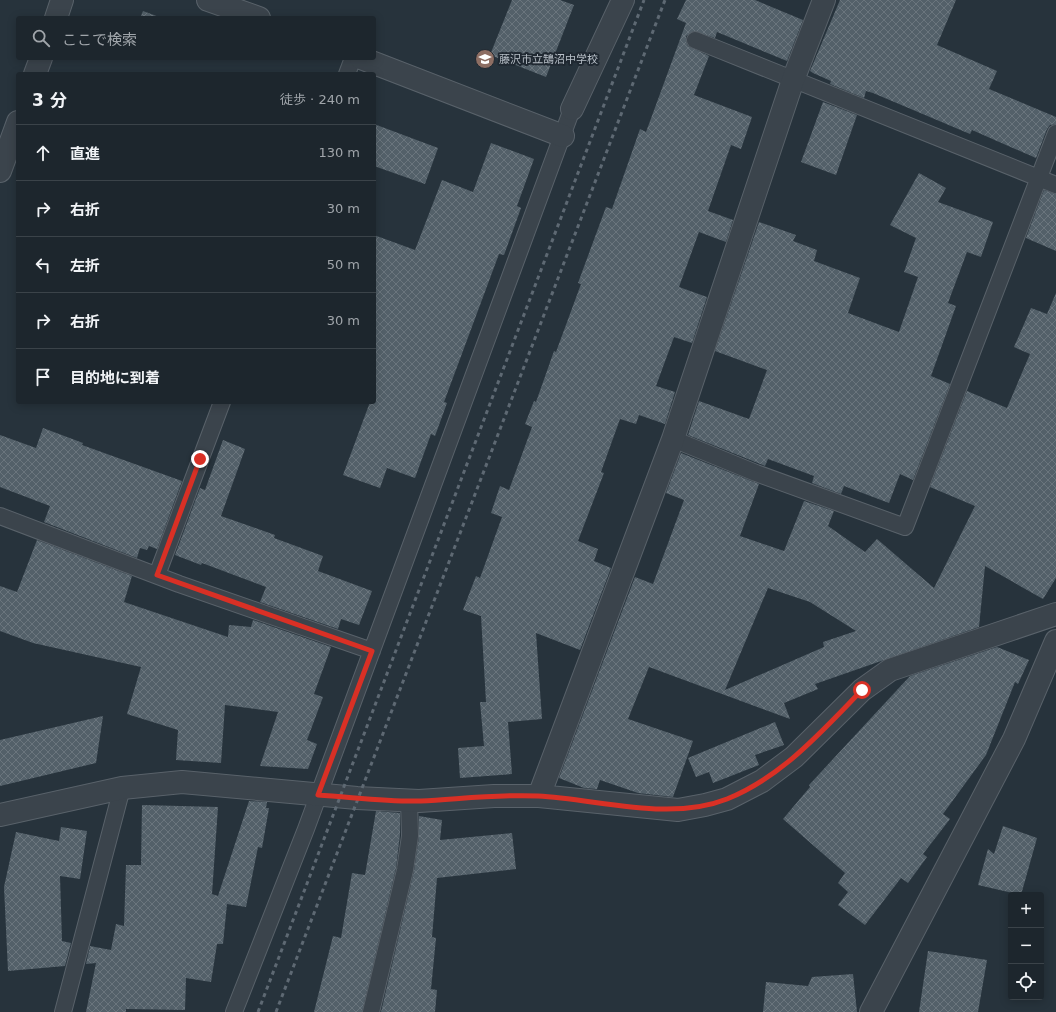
<!DOCTYPE html>
<html lang="ja">
<head>
<meta charset="utf-8">
<style>
  :root { --surface:#1d262d; --page:#2a3239; --text:#f1f3f6; --muted:#a0a5aa; --line:#3b4349 }
  body { margin:0; font-family:"DejaVu Sans","Noto Sans JP",sans-serif; background:var(--page); color:var(--text) }
  .controls { position:absolute; right:12px; bottom:12px; display:grid; overflow:hidden; border-radius:4px; box-shadow:0 2px 10px #0003 }
  .controls button { width:36px; height:36px; display:grid; place-items:center; padding:0; border:0; border-bottom:1px solid var(--line); background:var(--surface); color:var(--text); font:20px sans-serif }
  .stop { position:absolute; width:12px; height:12px; margin:-9px; border:3px solid #d93025; border-radius:50%; background:#fff }
  .stop.end { background:#d93025; border-color:#fff; box-shadow:0 1px 4px #0008 }
  .list { margin:0; padding:0; list-style:none }
  h2 { display:flex; justify-content:space-between; align-items:center; height:52px; margin:0; padding:0 16px; font-size:17px }
  h2 small { font-size:13px; font-weight:400; color:var(--muted) }
  .list li { display:grid; grid-template-columns:26px 1fr auto; gap:12px; align-items:center; box-sizing:border-box; height:56px; padding:0 16px; border-top:1px solid var(--line) }
  .list b { display:block; font-size:15px; white-space:nowrap }
  .list em { font-size:13px; font-style:normal; color:var(--muted) }
  .icon { flex:none; width:22px; height:22px; fill:none; stroke:currentColor; stroke-width:2; stroke-linecap:round; stroke-linejoin:round }
  .map { position:relative; flex:none; width:1056px; height:1012px; overflow:hidden }
  .search { position:absolute; background:var(--surface); box-shadow:0 2px 10px #0003; left:16px; top:16px; width:360px; height:44px; display:flex; align-items:center; gap:10px; box-sizing:border-box; padding:0 14px; border-radius:4px; color:var(--muted); font-size:15px }
  .panel { position:absolute; background:var(--surface); box-shadow:0 2px 10px #0003; left:16px; top:72px; width:360px; height:332px; border-radius:4px }
  .map>svg:first-child { display:block }
  .building { fill:url(#building-cross-hatch); fill-rule:evenodd }
  .lines { fill:none; stroke-linecap:round; stroke-linejoin:round }
  .lane-casing { stroke:#59626a; stroke-width:18 }
  .street-casing { stroke:#59626a; stroke-width:24 }
  .lane { stroke:#3b444c; stroke-width:16 }
  .street { stroke:#3b444c; stroke-width:22 }
  .rail { stroke:#5e6973; stroke-width:3; stroke-dasharray:4 4; stroke-linecap:butt }
  .route { stroke:#d93025; stroke-width:5 }
  .labels { text-anchor:middle; stroke-width:4; stroke-linejoin:round; paint-order:stroke }
  .poi-label { font-size:11px; fill:#b7bfc7; stroke:#202932; text-anchor:start }
</style>
</head>
<body>
<div class="map">
<svg width="1056" height="1012" viewBox="0 0 1056 1012">
  <defs>
    <pattern id="building-cross-hatch" width="8" height="8" patternUnits="userSpaceOnUse"><rect width="8" height="8" fill="#536069"/><path d="M0 0l8 8M0 8l8-8" fill="none" stroke="#6a757d"/></pattern>
  </defs>
  <rect width="100%" height="100%" fill="#27333c"/>
  <path class="building" d="M512,0H560L574,5L546,77L490,55Z
    M686,0H755L803,20L787,61L717,32L715,38L694,31L686,36V41L688,46L709,56L694,95L752,117L741,149L731,145L708,211L733,220L726,242L699,232L679,287L707,297L692,343L674,337L656,386L675,392L665,424L639,415L636,424L620,419L601,472L604,473L578,541L598,549L594,561L611,568L580,650L536,633L542,719L508,722L512,774L460,778L458,748L484,746L480,702H486L481,616L463,610L476,576L480,578L502,517L491,513L500,486L509,490L532,427L525,424L534,401L536,402L554,351L556,352L581,284L578,283L606,207L612,209L640,129L646,132L686,23L677,19Z
    M840,0H956L937,45L997,71L989,89L1056,117V124L1050,125L1047,129L1036,158L972,130L970,134L873,93L866,91L864,98L830,84L831,81L813,73L810,71Z
    M143,11L162,18H140Z
    M823,102L857,115L836,175L801,162Z
    M374,124L438,148L425,184L374,166Z
    M491,143L534,159L517,206L521,208L504,255L499,254L444,402L447,403L435,436L431,434L415,478L387,468L380,488L343,475L370,402H374V235L415,250L442,180L473,192Z
    M919,173L946,188L938,202L993,222L981,257L967,252L948,303L956,306L931,376L950,384L913,480L900,474L889,503L844,486L841,494L812,483L814,476L768,459L765,466L688,435L699,401L749,419L767,370L715,351L759,222L796,235L793,241L817,250L814,261L860,278L848,313L899,332L918,277L904,272L916,238L890,225Z
    M1044,190L1056,194V251L1026,238Z
    M1056,293V578L1043,599L985,566L979,627L815,684L818,689L784,703L790,719L649,667L628,719L693,741L673,797L638,793L600,780L597,789L584,788L559,778L635,577L653,584L684,500L666,493L681,453L759,484L740,536L784,551L804,501L834,511L828,526L865,552L877,539L934,588L975,506L930,487L967,391L1007,408L1030,354L1014,347L1031,308L1047,314ZM768,588L810,602L856,631L823,642L824,647L725,690Z
    M43,428L83,443L82,445L182,481L157,549L149,546L147,550L140,548L137,558L44,522L50,506L0,487V435L36,448Z
    M223,440L245,449L221,516L275,535L274,538L323,556L318,571L372,591L359,625L341,619L338,629L260,602L266,587L202,563L201,565L175,555L200,488L205,490Z
    M37,540L132,576L124,602L228,637L229,625L251,627L253,620L331,647L314,694L323,697L307,740L317,744L308,769L260,766L278,712L225,705L221,763L176,760L178,730L127,714L141,667L33,643L0,631V586L17,592Z
    M997,647L1029,660L1018,684L1015,682L986,755L943,814L950,819L923,854L927,857L908,883L901,878L865,925L838,905L848,892L838,883L845,873L783,819L810,787L809,785L910,676Z
    M103,716L96,763L0,786V740Z
    M775,722L784,745L755,755L759,765L713,783L709,772L696,777L688,758Z
    M249,801L267,802L266,808H269L262,848L258,847L246,907L227,904L223,944H217L211,982L186,978L185,1010L126,1009V1012H86L96,963L86,964L90,946L111,950L116,924L124,926L126,865H141L142,805L218,807L212,894L218,896Z
    M376,811L400,813V835L396,868L362,1012H314L333,936L341,938L352,873L365,875Z
    M419,816L442,820L440,840L512,833L516,869L437,878L432,937L436,938L431,989L437,990L435,1012H381L414,871L419,837Z
    M1003,826L1037,838L1021,895L978,885L988,849L994,854Z
    M61,827L87,831L80,879L60,876L62,941L71,943L65,966L8,971L4,887L16,832L59,841Z
    M928,951L987,960L978,1012H919Z
    M853,974L857,1012H763L766,982L808,986L812,977Z"/>
  <g class="lines">
    <defs>
      <path id="lane" d="M695,40L1056,185
        M347,74L353,58
        M673,439L756,473L905,527L1056,133
        M0,516L179,584L372,651
        M157,575L222,402
        M63,1012L122,788
        M234,1012L306,829L572,109
        M371,1012L405,870L410,836L409,800"/>
      <path id="street" d="M208,0L259,18
        M56,18L62,0
        M361,58L563,136
        M35,74L41,58
        M572,109L623,0
        M0,171L18,122
        M539,796L673,439L793,80L824,0
        M0,815L122,788L182,782L357,798L419,801L494,796H539L678,810L705,805L727,799L762,781L794,757L862,690L890,670L1056,614
        M871,1012L1014,739L1056,641"/>
    </defs>
    <use href="#lane" class="lane-casing"/>
    <use href="#street" class="street-casing"/>
    <use href="#lane" class="lane"/>
    <use href="#street" class="street"/>
    <path class="rail" d="M258,1012L644,0
      M276,1012L665,0"/>
  </g>
  <g class="lines">
    <path class="route" d="M200,459L157,575L372,651L318,795C352,797 387,802 421,801C460,799 499,794 538,796C598,799 669,822 727,799C782,777 822,731 862,690"/>
  </g>
  <defs>
    <symbol id="school-disc" viewBox="-11 -11 22 22"><circle r="9.5" fill="#8d6e63" stroke="#202932"/><path d="M0-5L7-2L0 1L-7-2ZM-4 1L0 2.5L4 1V4Q0 6-4 4Z" fill="#fff"/></symbol>
  </defs>
  <g fill-rule="evenodd">
    <use href="#school-disc" x="474" y="48" width="22" height="22"/>
  </g>
  <g class="labels">
    <g class="poi-label">
      <text x="499" y="63">藤沢市立鵠沼中学校</text>
    </g>
  </g>
</svg>
<div class="controls">
<button>+</button>
<button>−</button>
<button><svg class="icon" aria-label="locate" viewBox="0 0 24 24"><circle cx="12" cy="12" r="6"/><path d="M12 2v4M12 18v4M2 12h4M18 12h4"/></svg></button>
</div>
<div class="stop" style="left:862px;top:690px"></div>
<div class="stop end" style="left:200px;top:459px"></div>
<div class="search"><svg class="icon" aria-label="search" viewBox="0 0 24 24"><circle cx="10" cy="10" r="6"/><path d="M15 15l6 6"/></svg>ここで検索</div>
<section class="panel">
<h2>3 分<small>徒歩 · 240 m</small></h2>
<ul class="list">
<li><svg class="icon" aria-label="ahead" viewBox="0 0 24 24"><path d="M12 20V5M6 11l6-6 6 6"/></svg><div><b>直進</b></div><em>130 m</em></li>
<li><svg class="icon" aria-label="right" viewBox="0 0 24 24"><path d="M7 20v-9h11M14 6l5 5-5 5"/></svg><div><b>右折</b></div><em>30 m</em></li>
<li><svg class="icon" aria-label="left" viewBox="0 0 24 24"><path d="M17 20v-9H6M10 6l-5 5 5 5"/></svg><div><b>左折</b></div><em>50 m</em></li>
<li><svg class="icon" aria-label="right" viewBox="0 0 24 24"><path d="M7 20v-9h11M14 6l5 5-5 5"/></svg><div><b>右折</b></div><em>30 m</em></li>
<li><svg class="icon" aria-label="arrive" viewBox="0 0 24 24"><path d="M6 21V4h12l-3 4 3 4H6"/></svg><div><b>目的地に到着</b></div></li>
</ul>
</section>
</div>
</body>
</html>
